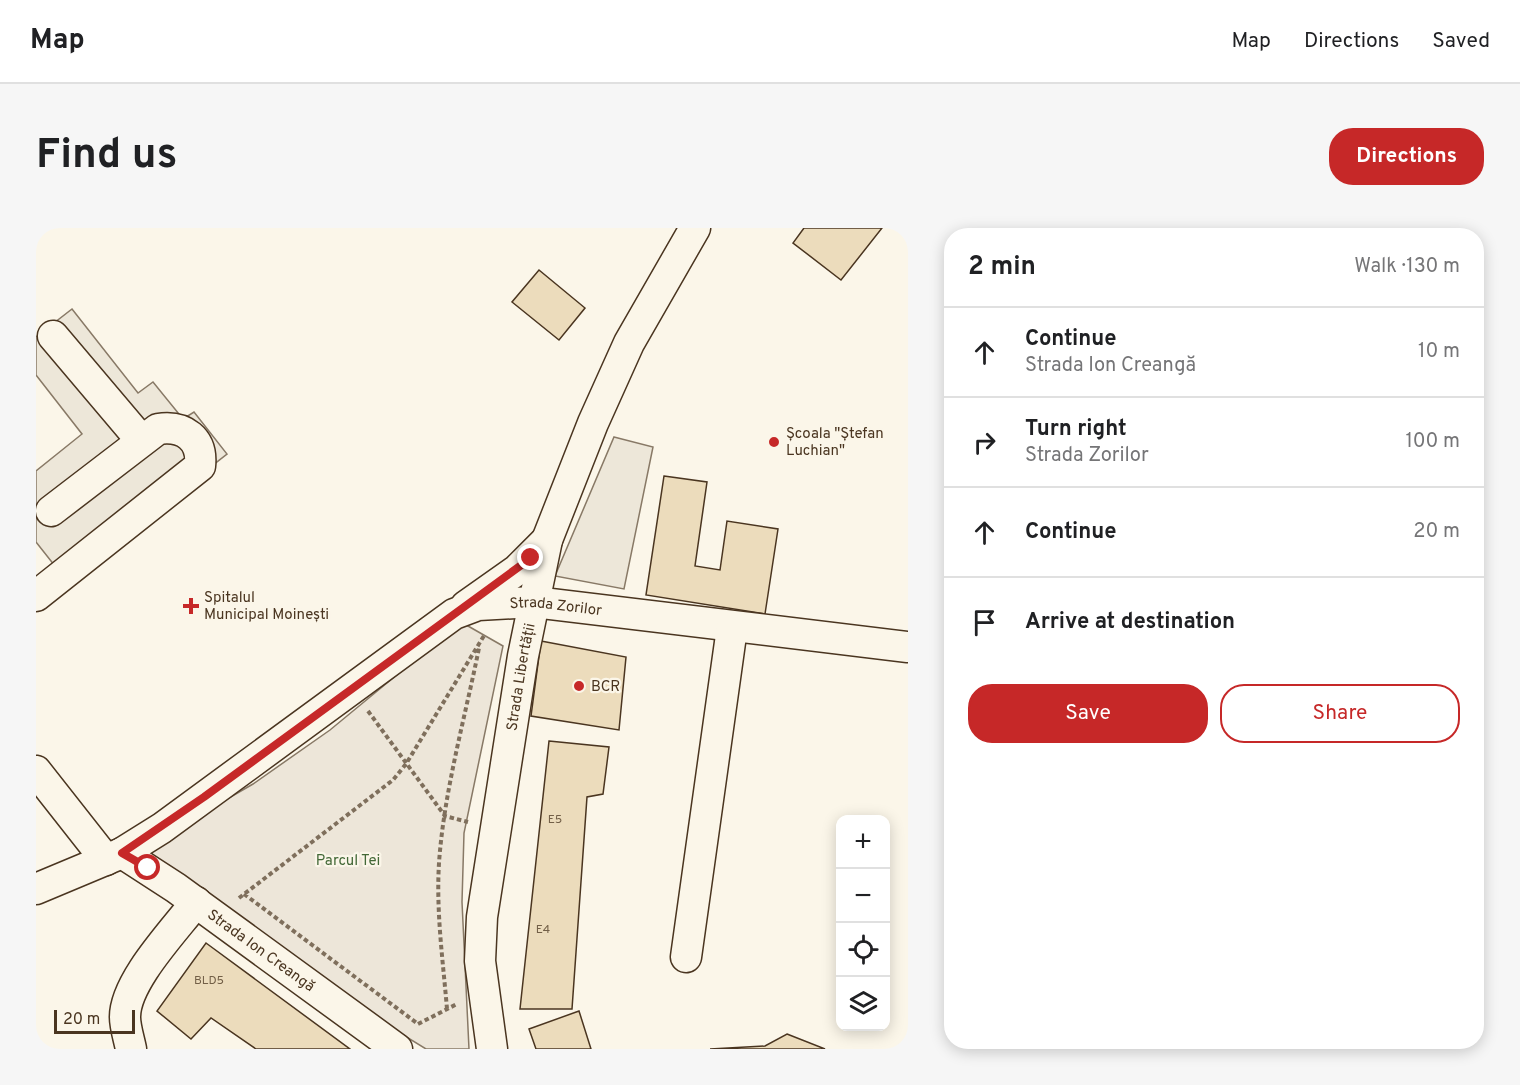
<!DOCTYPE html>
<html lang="en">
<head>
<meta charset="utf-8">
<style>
  :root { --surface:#fff; --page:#f6f6f6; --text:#202124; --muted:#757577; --line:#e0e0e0; --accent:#c62828 }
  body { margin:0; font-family:Overpass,sans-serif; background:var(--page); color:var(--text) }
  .controls { position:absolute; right:18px; bottom:18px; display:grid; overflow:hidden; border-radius:12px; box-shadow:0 3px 15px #0003 }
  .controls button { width:54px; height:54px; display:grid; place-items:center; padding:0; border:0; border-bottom:2px solid var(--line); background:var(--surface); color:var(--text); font:30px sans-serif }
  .scale { position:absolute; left:18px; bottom:15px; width:81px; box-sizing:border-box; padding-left:6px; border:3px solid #4a3520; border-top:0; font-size:16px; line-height:21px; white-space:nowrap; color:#4a3520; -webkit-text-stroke:4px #fbf6e9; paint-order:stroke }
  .stop { position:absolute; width:18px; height:18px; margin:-14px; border:4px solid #c62828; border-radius:50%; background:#fff }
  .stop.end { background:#c62828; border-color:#fff; box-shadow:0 2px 6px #0008 }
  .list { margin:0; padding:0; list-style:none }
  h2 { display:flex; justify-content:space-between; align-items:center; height:78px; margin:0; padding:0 24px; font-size:26px }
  h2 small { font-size:20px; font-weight:400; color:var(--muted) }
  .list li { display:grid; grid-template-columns:39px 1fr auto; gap:18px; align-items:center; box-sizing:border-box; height:90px; padding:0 24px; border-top:2px solid var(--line) }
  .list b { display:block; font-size:22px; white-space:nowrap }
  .list p { margin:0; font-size:20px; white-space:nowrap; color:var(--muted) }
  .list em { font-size:20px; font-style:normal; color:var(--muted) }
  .actions { display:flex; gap:12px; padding:18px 24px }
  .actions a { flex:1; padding:14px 0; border:2px solid var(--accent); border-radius:24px; text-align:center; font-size:21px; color:var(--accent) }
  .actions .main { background:var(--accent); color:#fff }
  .icon { flex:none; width:33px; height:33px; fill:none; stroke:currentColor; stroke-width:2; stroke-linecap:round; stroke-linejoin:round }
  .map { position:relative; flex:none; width:872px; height:821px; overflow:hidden; border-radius:24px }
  header { display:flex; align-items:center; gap:36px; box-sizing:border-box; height:84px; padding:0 30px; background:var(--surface); border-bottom:2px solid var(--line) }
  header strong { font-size:28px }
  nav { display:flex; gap:33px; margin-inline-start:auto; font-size:21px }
  .intro { display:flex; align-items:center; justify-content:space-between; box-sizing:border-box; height:144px; padding:0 36px }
  h1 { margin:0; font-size:42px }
  .button { padding:15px 27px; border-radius:24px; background:var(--accent); color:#fff; font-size:21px; font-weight:700 }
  main { display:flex; gap:36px; padding:0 36px }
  aside { flex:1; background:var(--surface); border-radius:24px; box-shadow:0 3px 15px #0003 }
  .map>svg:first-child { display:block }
  .green { fill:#ede6d9; stroke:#887966; stroke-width:1.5 }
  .parking { fill:#ede7d9; stroke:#887966; stroke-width:1.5 }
  .building { fill:#ecdcbc; stroke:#4a3520; stroke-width:1.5 }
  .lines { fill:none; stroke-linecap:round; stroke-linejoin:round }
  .minor-casing { stroke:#4a3520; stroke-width:33 }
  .path { stroke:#7f6f5c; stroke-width:4; stroke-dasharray:4.5 3; stroke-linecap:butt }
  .minor { stroke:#fbf6e9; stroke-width:30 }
  .route { stroke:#c62828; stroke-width:8 }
  .poi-dot { fill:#c62828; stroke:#fbf6e9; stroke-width:2 }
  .labels { text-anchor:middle; stroke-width:4.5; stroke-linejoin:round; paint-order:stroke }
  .number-label { font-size:12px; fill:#725f47 }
  .poi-label { font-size:15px; fill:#4a3520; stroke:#fbf6e9; text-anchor:start }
  .street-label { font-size:15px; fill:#4a3520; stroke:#fbf6e9 }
  .park-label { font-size:15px; fill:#436837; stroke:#fbf6e9 }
</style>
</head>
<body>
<header>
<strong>Map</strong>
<nav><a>Map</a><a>Directions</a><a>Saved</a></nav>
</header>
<div class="intro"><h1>Find us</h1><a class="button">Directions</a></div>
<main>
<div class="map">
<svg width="872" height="821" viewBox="0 0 872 821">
  <rect width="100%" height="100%" fill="#fbf6e9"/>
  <path class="green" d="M425,394L467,418L428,605L426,674L433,821H390L325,781L156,661L108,619L217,556L294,502Z"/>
  <path class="parking" d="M36,81L102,165L117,154L147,191L158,184L191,226L30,352L0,314V243L46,206L0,147V109Z
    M578,209L617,219L588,361L519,348Z"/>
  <path class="building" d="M768,0H846L805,52L757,15Z
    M503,42L549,80L523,112L476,74Z
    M628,248L671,254L659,338L684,342L691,293L742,301L729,386L610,367Z
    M505,413L590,429L583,502L495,488Z
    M513,513L573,519L567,566L551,569L536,781H484Z
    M170,715L314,821H220L175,790L155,811L121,783Z
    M543,783L555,821H500L493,801Z
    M751,806L789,821H674L729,818Z"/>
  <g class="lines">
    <defs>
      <g id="minor">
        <path d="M17,108L105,212"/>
        <path d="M0,368L164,238C167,211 148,197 122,201L15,283"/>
        <path d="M430,378L481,342L511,312"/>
        <path d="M0,543L70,632"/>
        <path id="s1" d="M86,625L140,660L361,821"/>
        <path id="s2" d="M0,661L86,625L126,600L418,386L442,377L498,374L872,419"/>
        <path d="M650,729L696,400"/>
        <path d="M95,821C93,811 89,799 89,789C89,753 139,702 160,674"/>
        <path id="s3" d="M456,821L444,733L446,689L487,428L511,312L557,195L593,115L659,0"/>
      </g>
    </defs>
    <use href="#minor" class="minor-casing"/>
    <path class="path" d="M332,483L409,588L432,594
      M208,666L382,796
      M203,670L357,552L370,536L449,406
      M411,781C407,733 400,684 403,635C408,563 429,490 443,420
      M382,796L421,776"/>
    <use href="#minor" class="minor"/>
  </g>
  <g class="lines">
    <path class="route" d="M112,640L86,625L168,569L495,330"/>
  </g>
  <g class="poi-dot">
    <circle cx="738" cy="214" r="6"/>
    <path d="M152 369h6v6h6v6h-6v6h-6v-6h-6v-6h6z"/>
    <circle cx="543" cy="458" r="6"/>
  </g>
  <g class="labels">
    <g class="number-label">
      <text x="519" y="595">E5</text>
      <text x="507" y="705">E4</text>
      <text x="173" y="756">BLD5</text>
    </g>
    <g class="poi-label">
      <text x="750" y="210">Școala "Ștefan<tspan x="750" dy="17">Luchian"</tspan></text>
      <text x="168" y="374">Spitalul<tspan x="168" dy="17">Municipal Moinești</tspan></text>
      <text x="555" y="463">BCR</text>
    </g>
    <g class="street-label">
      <text dy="5" stroke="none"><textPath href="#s2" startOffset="606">Strada Zorilor</textPath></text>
      <text dy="5" stroke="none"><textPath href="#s3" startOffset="376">Strada Libertății</textPath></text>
      <text dy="5" stroke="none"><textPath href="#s1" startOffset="170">Strada Ion Creangă</textPath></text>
    </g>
    <g class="park-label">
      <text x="312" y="637">Parcul Tei</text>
    </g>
  </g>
</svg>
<div class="controls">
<button>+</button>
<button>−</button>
<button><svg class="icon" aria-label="locate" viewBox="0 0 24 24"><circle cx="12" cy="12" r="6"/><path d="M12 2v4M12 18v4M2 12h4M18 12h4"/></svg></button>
<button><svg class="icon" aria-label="layers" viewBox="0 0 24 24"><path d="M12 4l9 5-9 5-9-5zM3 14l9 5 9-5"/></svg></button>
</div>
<div class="scale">20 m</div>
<div class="stop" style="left:112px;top:640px"></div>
<div class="stop end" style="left:495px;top:330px"></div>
</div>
<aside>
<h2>2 min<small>Walk · 130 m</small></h2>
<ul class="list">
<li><svg class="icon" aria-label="ahead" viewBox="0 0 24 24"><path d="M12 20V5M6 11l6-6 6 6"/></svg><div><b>Continue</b><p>Strada Ion Creangă</p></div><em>10 m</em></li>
<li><svg class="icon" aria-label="right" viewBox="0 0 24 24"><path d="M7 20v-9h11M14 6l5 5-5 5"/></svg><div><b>Turn right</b><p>Strada Zorilor</p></div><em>100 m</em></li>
<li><svg class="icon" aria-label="ahead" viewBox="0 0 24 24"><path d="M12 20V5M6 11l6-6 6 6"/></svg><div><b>Continue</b></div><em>20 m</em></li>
<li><svg class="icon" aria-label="arrive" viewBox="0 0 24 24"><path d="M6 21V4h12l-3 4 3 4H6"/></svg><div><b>Arrive at destination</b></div></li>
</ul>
<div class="actions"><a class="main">Save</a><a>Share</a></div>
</aside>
</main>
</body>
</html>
